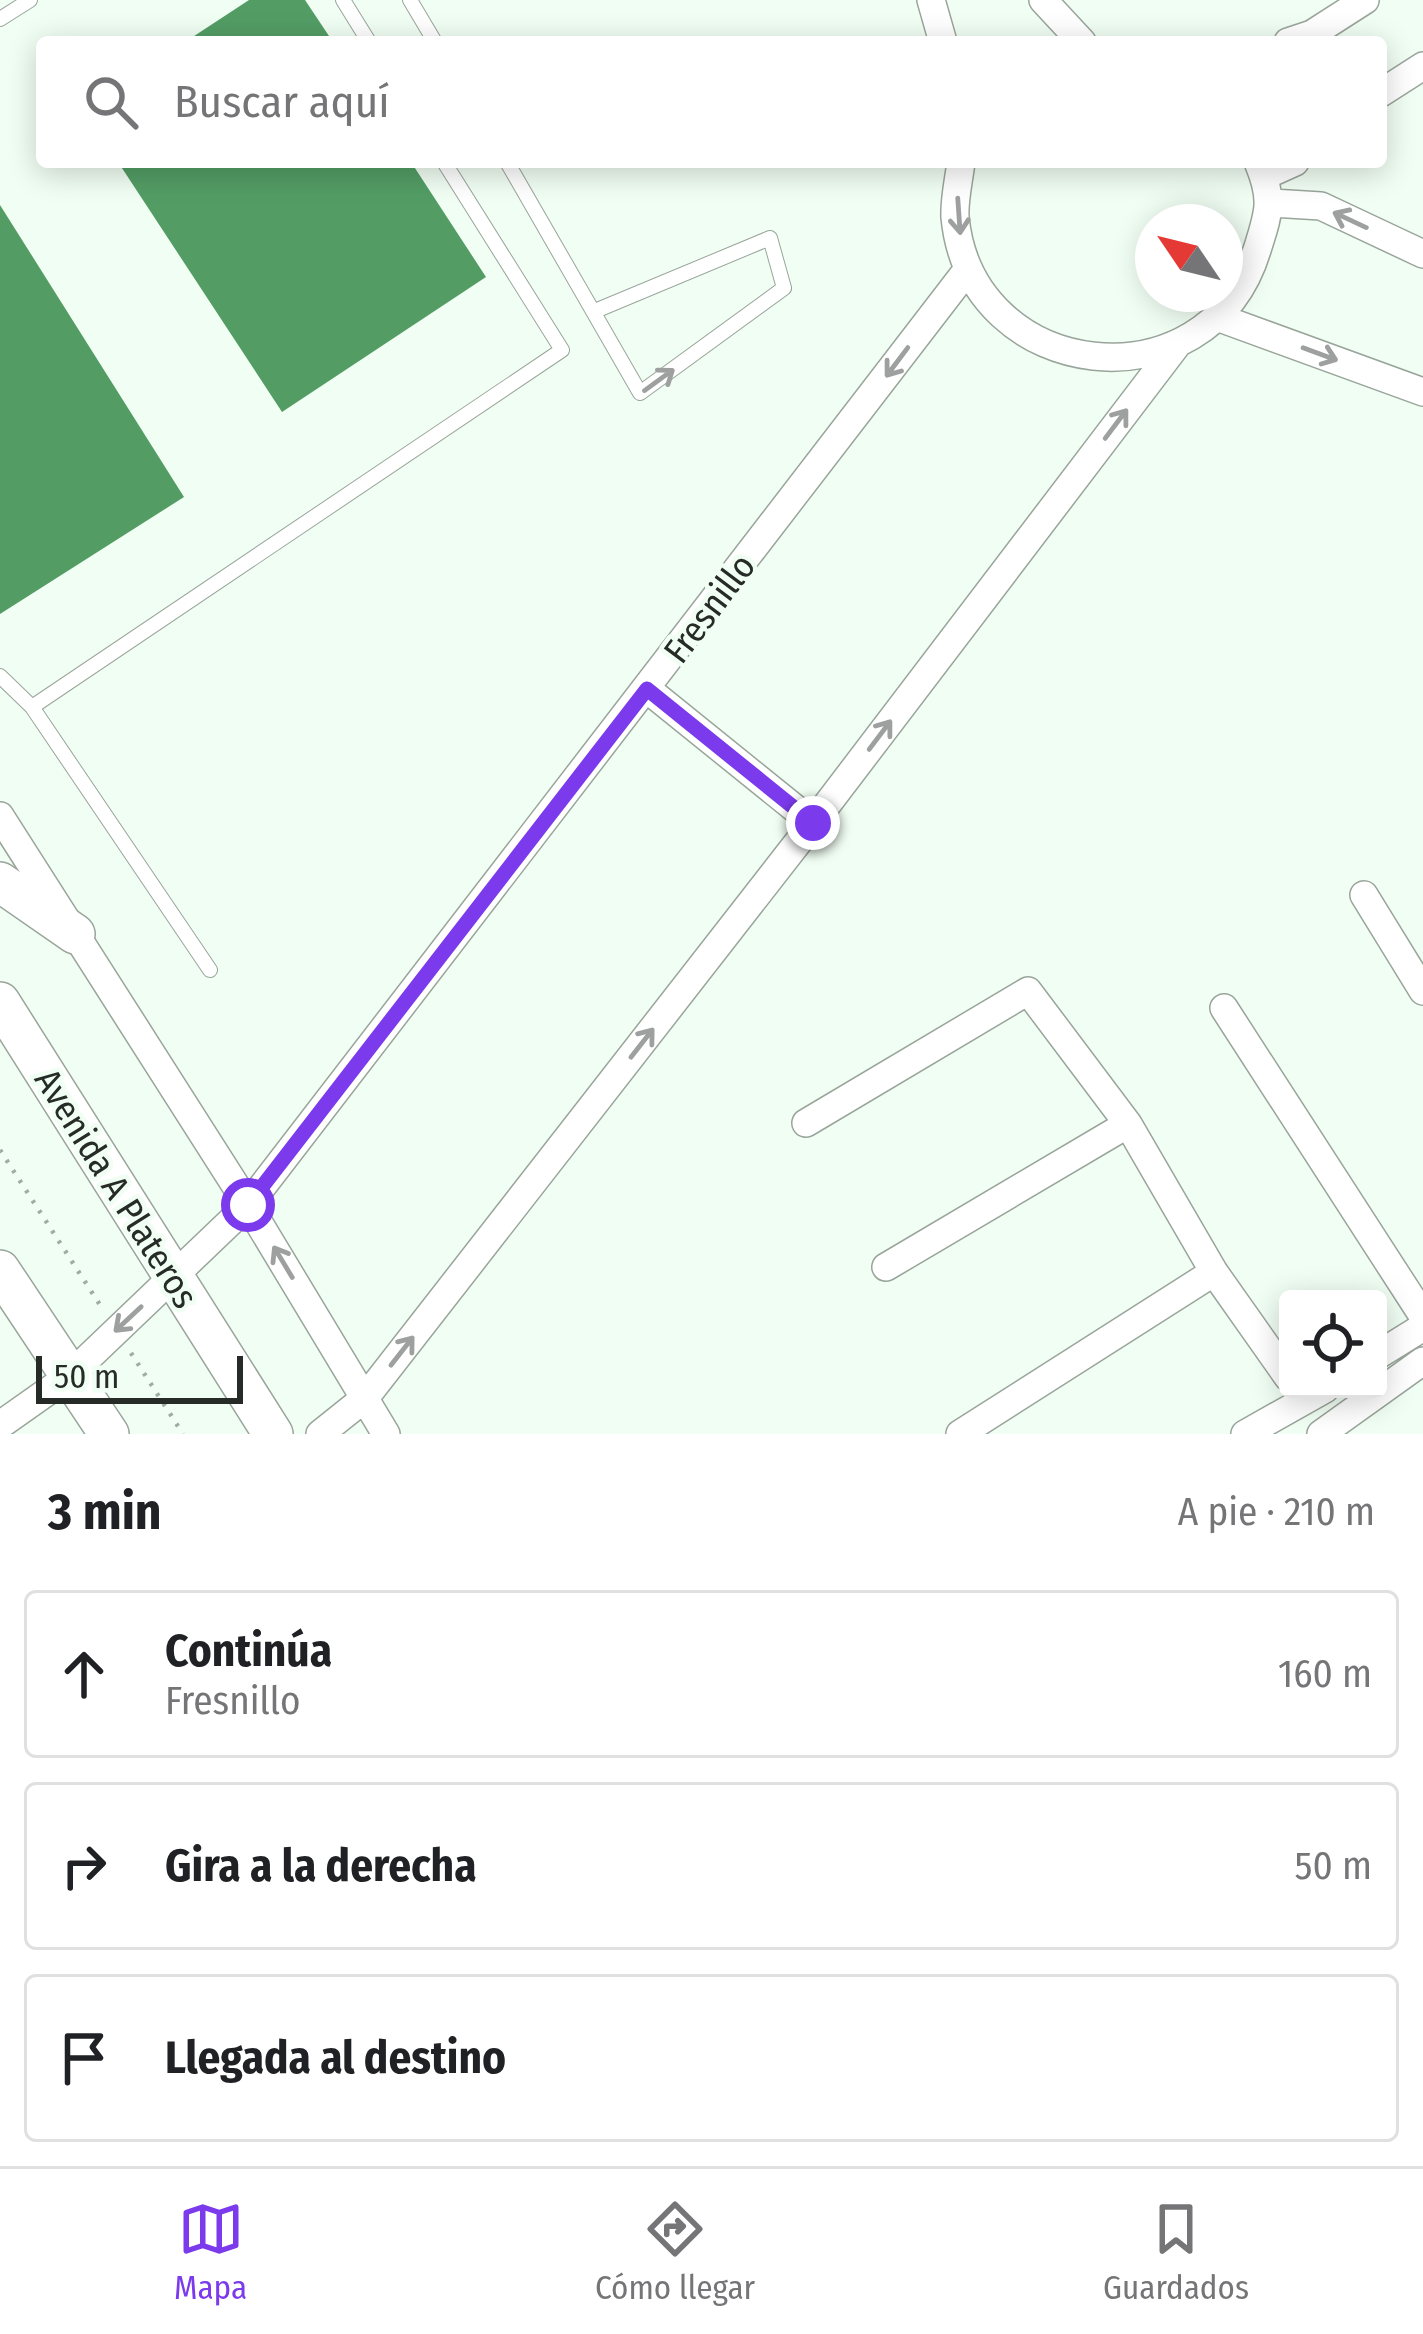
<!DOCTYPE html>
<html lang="es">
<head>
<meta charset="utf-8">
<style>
  :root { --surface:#fff; --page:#f6f6f6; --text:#202124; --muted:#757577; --line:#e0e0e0; --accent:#7c3aed }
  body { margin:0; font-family:"Fira Sans Condensed",sans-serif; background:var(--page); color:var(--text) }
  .controls { position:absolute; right:36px; bottom:36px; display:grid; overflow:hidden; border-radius:12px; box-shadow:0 6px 30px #0003 }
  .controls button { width:108px; height:108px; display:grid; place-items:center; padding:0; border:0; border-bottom:3px solid var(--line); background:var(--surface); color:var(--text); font:60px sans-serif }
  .compass { position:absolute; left:1135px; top:204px; width:108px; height:108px; border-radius:50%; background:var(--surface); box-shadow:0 6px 30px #0003; rotate:305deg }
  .scale { position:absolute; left:36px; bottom:30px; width:207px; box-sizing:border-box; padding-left:12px; border:6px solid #262b27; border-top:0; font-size:33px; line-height:42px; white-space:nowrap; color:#262b27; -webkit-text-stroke:9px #f1fef3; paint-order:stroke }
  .stop { position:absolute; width:36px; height:36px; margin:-27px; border:9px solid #7c3aed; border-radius:50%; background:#fff }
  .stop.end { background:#7c3aed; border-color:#fff; box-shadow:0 3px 12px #0008 }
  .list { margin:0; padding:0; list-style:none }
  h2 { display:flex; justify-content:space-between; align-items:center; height:156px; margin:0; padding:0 48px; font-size:51px }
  h2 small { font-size:39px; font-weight:400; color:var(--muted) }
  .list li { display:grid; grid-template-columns:78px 1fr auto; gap:36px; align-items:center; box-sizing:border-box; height:168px; margin:0 24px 24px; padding:0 24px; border:3px solid var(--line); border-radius:12px }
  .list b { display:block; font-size:45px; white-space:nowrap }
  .list p { margin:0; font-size:39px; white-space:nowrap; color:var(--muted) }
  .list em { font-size:39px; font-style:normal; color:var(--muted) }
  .icon { flex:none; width:66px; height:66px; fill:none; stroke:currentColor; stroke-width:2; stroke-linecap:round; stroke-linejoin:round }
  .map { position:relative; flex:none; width:1423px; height:1434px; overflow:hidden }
  .search { position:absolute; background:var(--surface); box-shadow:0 6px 30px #0003; left:36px; right:36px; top:36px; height:132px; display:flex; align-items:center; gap:30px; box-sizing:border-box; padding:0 42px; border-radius:12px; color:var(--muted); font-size:45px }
  .sheet { height:732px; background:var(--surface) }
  nav { display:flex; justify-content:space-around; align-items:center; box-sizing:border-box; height:168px; border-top:3px solid var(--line); background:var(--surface); font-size:33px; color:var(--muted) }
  nav a { display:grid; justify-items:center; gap:6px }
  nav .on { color:var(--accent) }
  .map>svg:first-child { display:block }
  .building { fill:#539d65 }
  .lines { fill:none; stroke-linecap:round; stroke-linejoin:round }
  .service-casing { stroke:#99a59b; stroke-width:16 }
  .minor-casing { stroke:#99a59b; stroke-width:30 }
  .secondary-casing { stroke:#99a59b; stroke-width:42 }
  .path { stroke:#a1aba3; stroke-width:4.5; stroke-dasharray:3 9; stroke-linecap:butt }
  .service { stroke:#fff; stroke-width:14 }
  .minor { stroke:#fff; stroke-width:27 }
  .secondary { stroke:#fff; stroke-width:39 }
  .oneway { stroke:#9da09e }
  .route { stroke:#7c3aed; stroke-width:15 }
  .labels { text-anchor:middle; stroke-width:9; stroke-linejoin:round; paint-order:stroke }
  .street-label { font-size:36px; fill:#262b27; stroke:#f1fef3 }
</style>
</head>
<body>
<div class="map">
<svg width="1423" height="1434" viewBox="0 0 1423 1434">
  <rect width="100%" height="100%" fill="#f1fef3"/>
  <path class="building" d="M249,0H305L333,42H185Z
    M118,162H411L486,277L282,412Z
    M0,205L184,497L0,614Z"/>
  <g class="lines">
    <defs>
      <path id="service" d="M343,0L369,42
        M410,0L435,42
        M0,19L30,0
        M507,162L640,393L784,288L770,238L595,311
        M0,676L32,707L210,970
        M32,707L562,350L444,162"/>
      <path id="minor" d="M931,0L943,42
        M1043,0L1082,42
        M1288,42L1312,34L1365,0
        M1381,93L1423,66
        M961,162C959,179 954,200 955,217C971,384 1208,410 1257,250C1269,212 1274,200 1258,162
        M1264,176L1295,162
        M1272,203L1321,206L1423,254
        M1217,317L1423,392
        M647,689L813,823
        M0,816L248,1205L386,1434
        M1364,895L1423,991
        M1224,1008L1423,1316
        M806,1123L1028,991L1128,1124L1214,1272L1288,1377
        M886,1267L1128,1124
        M1378,1355L1423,1327
        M0,1425L68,1377L248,1205L968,269
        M320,1434L365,1398L813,823L1176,346
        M960,1434L1214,1272
        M1245,1434L1325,1389
        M1321,1434L1423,1361"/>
      <path id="secondary" d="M0,882L75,934
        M0,1002L273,1434
        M0,1270L109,1434"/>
    </defs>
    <use href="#service" class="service-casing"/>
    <use href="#minor" class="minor-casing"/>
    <use href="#secondary" class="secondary-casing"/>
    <path class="path" d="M0,1150L102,1308
      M131,1353L183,1434"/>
    <use href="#service" class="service"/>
    <use href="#minor" class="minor"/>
    <use href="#secondary" class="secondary"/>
  </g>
  <defs><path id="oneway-shaft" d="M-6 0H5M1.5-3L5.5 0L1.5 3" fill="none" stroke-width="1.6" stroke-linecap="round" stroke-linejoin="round" transform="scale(3)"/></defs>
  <g class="oneway">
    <use href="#oneway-shaft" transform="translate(959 216) rotate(86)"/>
    <use href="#oneway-shaft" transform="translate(1350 220) rotate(-155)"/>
    <use href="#oneway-shaft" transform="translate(1320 354) rotate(20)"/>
    <use href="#oneway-shaft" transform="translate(897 362) rotate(127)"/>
    <use href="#oneway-shaft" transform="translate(659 380) rotate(-36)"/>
    <use href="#oneway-shaft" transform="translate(1116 424) rotate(-53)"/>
    <use href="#oneway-shaft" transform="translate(880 735) rotate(-53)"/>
    <use href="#oneway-shaft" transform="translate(642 1043) rotate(-52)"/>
    <use href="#oneway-shaft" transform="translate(283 1262) rotate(-121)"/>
    <use href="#oneway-shaft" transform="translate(128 1319) rotate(137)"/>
    <use href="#oneway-shaft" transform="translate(402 1351) rotate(-52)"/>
  </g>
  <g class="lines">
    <path class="route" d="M248,1205L647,689L813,823"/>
  </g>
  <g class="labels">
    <g class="street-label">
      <text transform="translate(709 608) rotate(-53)" y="13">Fresnillo</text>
      <text transform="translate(117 1188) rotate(58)" y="13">Avenida A Plateros</text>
    </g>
  </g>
</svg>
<div class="controls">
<button><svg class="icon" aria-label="locate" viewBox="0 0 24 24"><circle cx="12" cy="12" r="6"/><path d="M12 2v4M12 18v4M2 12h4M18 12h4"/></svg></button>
</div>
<svg class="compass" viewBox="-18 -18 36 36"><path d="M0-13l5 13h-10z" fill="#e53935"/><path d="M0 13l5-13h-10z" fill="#757577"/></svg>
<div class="scale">50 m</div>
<div class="stop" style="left:248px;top:1205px"></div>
<div class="stop end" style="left:813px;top:823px"></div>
<div class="search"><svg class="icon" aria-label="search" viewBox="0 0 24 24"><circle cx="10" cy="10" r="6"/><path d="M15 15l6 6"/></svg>Buscar aquí</div>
</div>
<section class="sheet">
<h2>3 min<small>A pie · 210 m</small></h2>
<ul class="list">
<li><svg class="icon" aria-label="ahead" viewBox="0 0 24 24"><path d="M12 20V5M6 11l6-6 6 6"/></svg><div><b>Continúa</b><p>Fresnillo</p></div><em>160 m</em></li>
<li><svg class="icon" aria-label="right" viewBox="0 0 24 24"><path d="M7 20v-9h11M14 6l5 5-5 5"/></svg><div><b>Gira a la derecha</b></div><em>50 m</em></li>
<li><svg class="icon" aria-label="arrive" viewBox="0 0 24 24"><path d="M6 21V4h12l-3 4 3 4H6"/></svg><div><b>Llegada al destino</b></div></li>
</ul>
</section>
<nav>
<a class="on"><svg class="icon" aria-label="map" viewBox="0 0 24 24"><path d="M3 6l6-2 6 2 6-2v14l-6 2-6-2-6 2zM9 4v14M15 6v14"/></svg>Mapa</a>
<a><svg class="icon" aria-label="directions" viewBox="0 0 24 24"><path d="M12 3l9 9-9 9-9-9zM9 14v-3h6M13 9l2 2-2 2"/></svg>Cómo llegar</a>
<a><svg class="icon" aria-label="saved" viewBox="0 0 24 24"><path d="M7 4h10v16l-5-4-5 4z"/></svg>Guardados</a>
</nav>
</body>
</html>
